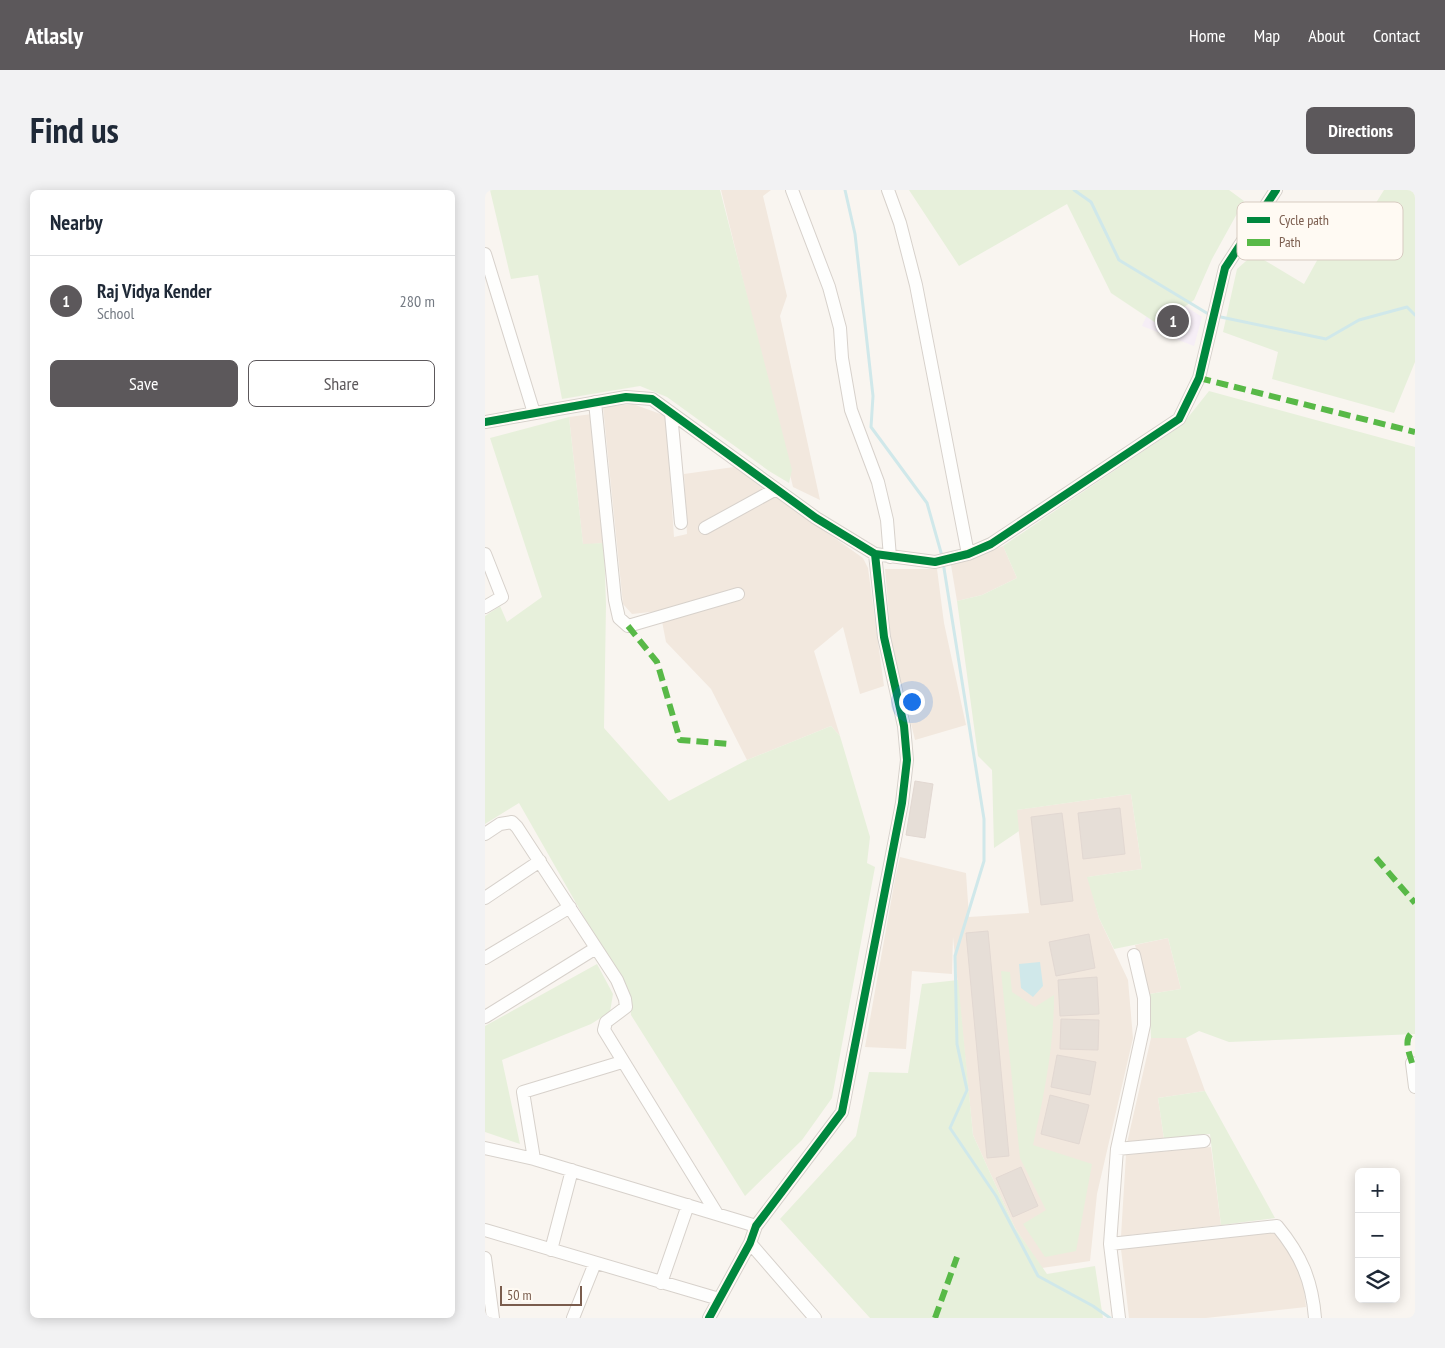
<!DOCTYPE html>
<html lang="en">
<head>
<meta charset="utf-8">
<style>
  :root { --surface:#fff; --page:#f2f2f3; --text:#1f2937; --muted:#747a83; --line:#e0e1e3; --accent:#5c585b }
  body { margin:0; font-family:"PT Sans Narrow",sans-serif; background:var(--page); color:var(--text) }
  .controls { position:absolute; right:15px; bottom:15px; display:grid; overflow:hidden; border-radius:8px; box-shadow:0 2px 12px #0003 }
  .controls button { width:45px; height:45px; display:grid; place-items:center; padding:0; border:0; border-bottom:1px solid var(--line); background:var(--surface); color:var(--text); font:25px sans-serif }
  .scale { position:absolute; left:15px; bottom:12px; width:82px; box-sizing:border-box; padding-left:5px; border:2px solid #7a5c4d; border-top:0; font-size:14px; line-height:18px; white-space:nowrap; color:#7a5c4d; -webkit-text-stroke:4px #fffaf3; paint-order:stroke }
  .you { position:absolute; left:426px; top:511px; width:18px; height:18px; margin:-12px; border:4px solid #fff; border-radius:50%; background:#1a73e8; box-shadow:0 0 0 8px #1a73e833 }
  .badge { display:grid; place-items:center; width:32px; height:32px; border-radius:50%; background:var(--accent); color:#fff; font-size:16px; font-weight:700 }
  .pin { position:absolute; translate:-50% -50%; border:2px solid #fff; box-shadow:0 1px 5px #0006 }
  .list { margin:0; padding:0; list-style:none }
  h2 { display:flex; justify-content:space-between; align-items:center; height:65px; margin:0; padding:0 20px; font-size:21px }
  h2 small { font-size:16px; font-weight:400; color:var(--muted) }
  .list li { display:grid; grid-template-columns:32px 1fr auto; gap:15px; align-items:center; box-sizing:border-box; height:90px; padding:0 20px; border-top:1px solid var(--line) }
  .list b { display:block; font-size:19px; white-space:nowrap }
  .list p { margin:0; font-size:16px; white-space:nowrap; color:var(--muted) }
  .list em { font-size:16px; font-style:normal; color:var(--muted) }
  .actions { display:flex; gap:10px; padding:15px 20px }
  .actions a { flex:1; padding:11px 0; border:1px solid var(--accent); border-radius:8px; text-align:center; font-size:18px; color:var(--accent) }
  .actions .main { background:var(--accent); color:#fff }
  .icon { flex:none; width:28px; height:28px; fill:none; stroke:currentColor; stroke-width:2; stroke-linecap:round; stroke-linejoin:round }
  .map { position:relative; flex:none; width:930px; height:1128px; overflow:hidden; border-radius:8px }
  header { display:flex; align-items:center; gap:30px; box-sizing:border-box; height:70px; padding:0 25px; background:var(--accent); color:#fff }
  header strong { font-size:24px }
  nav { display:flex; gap:28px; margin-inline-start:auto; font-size:18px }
  .intro { display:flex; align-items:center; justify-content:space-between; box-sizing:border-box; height:120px; padding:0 30px }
  h1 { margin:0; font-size:35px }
  .button { padding:12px 22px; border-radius:8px; background:var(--accent); color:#fff; font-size:18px; font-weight:700 }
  main { display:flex; gap:30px; padding:0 30px }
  aside { flex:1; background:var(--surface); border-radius:8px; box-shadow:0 2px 12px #0003 }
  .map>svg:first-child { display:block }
  .residential { fill:#f2e8de }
  .education { fill:#f6eef6 }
  .green { fill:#e7f0db }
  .water { fill:#d0e8ea }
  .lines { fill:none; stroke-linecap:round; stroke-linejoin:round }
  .stream { stroke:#d0e8ea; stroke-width:3 }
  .building { fill:#e6ded7; stroke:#e2d8d2 }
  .minor-casing { stroke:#d7d1cb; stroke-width:14 }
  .minor { stroke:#fefefd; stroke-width:12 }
  .quiet { stroke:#58b947; stroke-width:6; stroke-dasharray:12 6; stroke-linecap:butt }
  .cycleway-casing { stroke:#fffaf3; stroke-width:11 }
  .cycleway { stroke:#00873e; stroke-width:8 }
  .key { fill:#fffaf3; stroke:#d7cbc1; stroke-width:1 }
  .key-label { font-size:14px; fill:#7a5c4d }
</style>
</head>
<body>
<header>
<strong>Atlasly</strong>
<nav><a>Home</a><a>Map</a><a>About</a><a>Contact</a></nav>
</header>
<div class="intro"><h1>Find us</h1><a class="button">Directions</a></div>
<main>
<aside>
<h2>Nearby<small></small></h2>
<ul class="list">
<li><span class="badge">1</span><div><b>Raj Vidya Kender</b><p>School</p></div><em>280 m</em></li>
</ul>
<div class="actions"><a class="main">Save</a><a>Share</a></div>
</aside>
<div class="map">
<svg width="930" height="1128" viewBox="0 0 930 1128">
  <rect width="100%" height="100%" fill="#f9f5f0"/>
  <path class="residential" d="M236,0H286L278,6L302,106L295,126L335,310L308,297Z
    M148,214L181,226L189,347L202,344L199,284L249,277L378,368L383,378L399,496L375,504L358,437L329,461L355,546L346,536L262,570L226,499L181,452L175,421L147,424L138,414L118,217Z
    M107,224L119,353L98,355L84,227Z
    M518,356L532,388L497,405L472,411L466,375Z
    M400,379H452L459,433L481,535L430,550L406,450Z
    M646,604L657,679L603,687L614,728L643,790L648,848L612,1004L605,1071L557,1078L530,1038L488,945L468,747L467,784L427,781L421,859L380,857L410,689L415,667L481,683L484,727L544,723L531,620Z
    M683,748L696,799L664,804L650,755Z
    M666,848H701L720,901L673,908L679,949L642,953Z
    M726,957L736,1035L636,1046L641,965Z
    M793,1041L817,1082L821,1117L721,1128H644L636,1059Z"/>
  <path class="education" d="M674,99L717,127L709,156L657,136Z"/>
  <path class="green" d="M5,0H235L307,280L304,293L284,281L182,207L155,196L77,209L53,85L26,89Z
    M424,0H744L759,11L727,69L709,110L674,135L626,103L582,14L474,76Z
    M899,0H930V172L909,223L787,189L793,162L738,142L752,79L769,64L819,94L845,47L863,58Z
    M724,201L930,257V844L744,852L714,841L701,848H666L664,804L696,799L683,748L629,759L614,728L602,687L657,679L646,604L532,620L534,641L509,658L507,580L493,566L472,411L497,405L532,388L518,356L697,235Z
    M84,227L98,354L119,353L121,415L119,538L184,611L262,570L346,536L355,546L385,647L382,673L390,677L347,908L317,950L260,1006L146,825L144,806L34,613L0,634V426L15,416L22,432L57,407L5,248Z
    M112,774L128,804L125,822L106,834L17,870L35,954L0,942V836Z
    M516,781L525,782L527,802L550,817L569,805C569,857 559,905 548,955L607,974L591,1061L560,1067L538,1034L561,1020L535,968Z
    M473,790L488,945L530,1038L562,1084L610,1076L618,1128H385L295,1029L371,946L384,882L423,883L437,794Z
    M720,901L790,1028L736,1035L725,944L679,949L673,908Z"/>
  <path class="water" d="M555,772L558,796L548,807L536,798L534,774Z"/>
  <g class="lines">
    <path class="stream" d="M360,0L370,44L388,206L386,237L442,313L457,366
      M589,0L606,12L634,70L725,125
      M731,126L841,149L874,130L922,117L930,125
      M458,372L499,629V671L470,766L472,854L482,900L465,938L511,1006L553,1086L608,1116L625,1128"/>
  </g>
  <path class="building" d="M430,591L448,594L440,648L421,645Z
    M635,618L640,664L598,669L593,623Z
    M577,623L588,711L556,715L546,627Z
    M503,741L524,966L502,968L481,743Z
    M604,744L610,778L571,786L564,752Z
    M612,787L614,824L575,826L573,790Z
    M576,829L614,830L613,860L575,859Z
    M572,865L611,872L605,905L566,897Z
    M565,905L604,915L594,954L556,944Z
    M536,977L553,1016L528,1027L511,988Z"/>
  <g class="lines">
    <defs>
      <path id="minor" d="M307,0L344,97L355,138L357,168L366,220L393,292L402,330L405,367
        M403,0L415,33L431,95L483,364
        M0,64L49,223
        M110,212L130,410L134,428L143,436L253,404
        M186,223L196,333
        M0,232L141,207L167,209L331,328L390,364L450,372L483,364L506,354L694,229L714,188L740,78L791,0
        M220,338L291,299
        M0,364L17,407L0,417
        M0,644L15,634L27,632L32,637L132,790L140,809L141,817L121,832L119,840L232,1024
        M0,708L55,671
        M0,768L85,717
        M0,827L111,758
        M927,873L930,897
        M0,958L49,969L271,1036
        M632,959L719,951
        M49,969L38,902L137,872
        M0,1040L234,1109
        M265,1053L330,1128
        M625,1054L792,1036C816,1065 827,1090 830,1128
        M66,1060L87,980
        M0,1068L8,1128
        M176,1093L203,1015
        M88,1128L110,1073
        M224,1128L265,1053L271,1036L357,922L417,613L422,570L419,536L399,447L390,364
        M634,1128L625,1054L632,959L659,835V808L649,765"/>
    </defs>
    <use href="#minor" class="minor-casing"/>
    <use href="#minor" class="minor"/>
    <path class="quiet" d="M714,188L930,242
      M143,436L172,472L195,550L244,554
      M891,668L930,713
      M927,873C924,862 917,847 930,841
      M450,1128L472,1067"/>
    <defs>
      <path id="cycleway" d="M0,232L141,207L167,209L331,328L390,364L450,372L483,364L506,354L694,229L714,188L740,78L791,0
        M224,1128L265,1053L271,1036L357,922L417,613L422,570L419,536L399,447L390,364"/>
    </defs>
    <use href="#cycleway" class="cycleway-casing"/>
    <use href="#cycleway" class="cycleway"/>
  </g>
  <rect x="752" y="12" width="166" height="58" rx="8" class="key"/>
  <rect x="762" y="27" width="23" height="6" fill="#00873e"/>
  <rect x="762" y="49" width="23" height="7" fill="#58b947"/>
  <g class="key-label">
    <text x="794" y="35">Cycle path</text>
    <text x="794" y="57">Path</text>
  </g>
</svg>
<div class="controls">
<button>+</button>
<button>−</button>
<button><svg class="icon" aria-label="layers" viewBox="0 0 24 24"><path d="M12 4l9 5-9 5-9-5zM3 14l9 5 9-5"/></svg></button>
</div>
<div class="scale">50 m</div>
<div class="you"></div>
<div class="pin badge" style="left:688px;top:131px">1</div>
</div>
</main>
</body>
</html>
